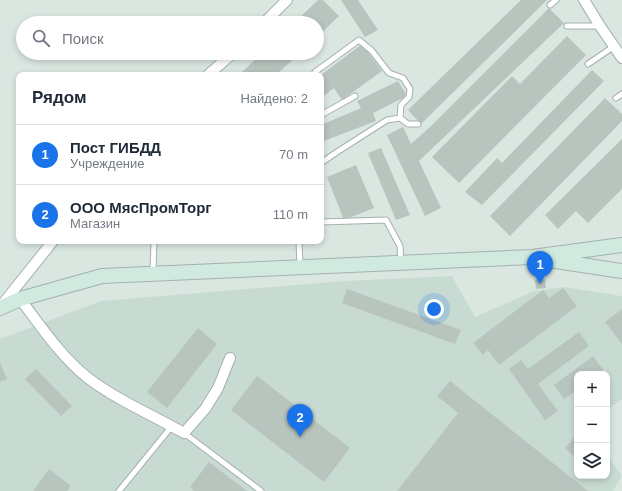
<!DOCTYPE html>
<html lang="ru">
<head>
<meta charset="utf-8">
<style>
  :root { --surface:#fff; --page:#f6f6f7; --text:#1f2937; --muted:#747a83; --line:#e0e1e3; --accent:#1a73e8 }
  body { margin:0; font-family:Helvetica,sans-serif; background:var(--page); color:var(--text) }
  .controls { position:absolute; right:12px; bottom:12px; display:grid; overflow:hidden; border-radius:8px; box-shadow:0 2px 6px #0003 }
  .controls button { width:36px; height:36px; display:grid; place-items:center; padding:0; border:0; border-bottom:1px solid var(--line); background:var(--surface); color:var(--text); font:20px sans-serif }
  .you { position:absolute; left:434px; top:309px; width:14px; height:14px; margin:-10px; border:3px solid #fff; border-radius:50%; background:#1a73e8; box-shadow:0 0 0 6px #1a73e833 }
  .badge { display:grid; place-items:center; width:26px; height:26px; border-radius:50%; background:var(--accent); color:#fff; font-size:13px; font-weight:700 }
  .pin { position:absolute; translate:-50% -33px; filter:drop-shadow(0 1px 2px #0008) }
  .pin::after { content:''; position:absolute; top:21px; width:14px; height:12px; background:inherit; clip-path:polygon(0 0,100% 0,50% 100%) }
  .list { margin:0; padding:0; list-style:none }
  h2 { display:flex; justify-content:space-between; align-items:center; height:52px; margin:0; padding:0 16px; font-size:17px }
  h2 small { font-size:13px; font-weight:400; color:var(--muted) }
  .list li { display:grid; grid-template-columns:26px 1fr auto; gap:12px; align-items:center; box-sizing:border-box; height:60px; padding:0 16px; border-top:1px solid var(--line) }
  .list b { display:block; font-size:15px; white-space:nowrap }
  .list p { margin:0; font-size:13px; white-space:nowrap; color:var(--muted) }
  .list em { font-size:13px; font-style:normal; color:var(--muted) }
  .icon { flex:none; width:22px; height:22px; fill:none; stroke:currentColor; stroke-width:2; stroke-linecap:round; stroke-linejoin:round }
  .map { position:relative; flex:none; width:622px; height:491px; overflow:hidden }
  .search { position:absolute; background:var(--surface); box-shadow:0 2px 6px #0003; left:16px; top:16px; width:308px; height:44px; display:flex; align-items:center; gap:10px; box-sizing:border-box; padding:0 14px; border-radius:22px; color:var(--muted); font-size:15px }
  .panel { position:absolute; background:var(--surface); box-shadow:0 2px 6px #0003; left:16px; top:72px; width:308px; height:172px; border-radius:8px }
  .map>svg:first-child { display:block }
  .built { fill:#c8dbd2 }
  .building { fill:#b8c4be }
  .lines { fill:none; stroke-linecap:round; stroke-linejoin:round }
  .service-casing { stroke:#a5b1ab; stroke-width:7 }
  .minor-casing { stroke:#a5b1ab; stroke-width:12 }
  .secondary-casing { stroke:#a5b1ab; stroke-width:16 }
  .service { stroke:#fff; stroke-width:5 }
  .minor { stroke:#fff; stroke-width:10 }
  .secondary { stroke:#d0eae0; stroke-width:14 }
</style>
</head>
<body>
<div class="map">
<svg width="622" height="491" viewBox="0 0 622 491">
  <rect width="100%" height="100%" fill="#dae7e1"/>
  <path class="built" d="M452,276L475,317L534,291L564,287L622,296V399L607,410V374H577V476H607V455L622,476L613,491H0V339L101,301L345,281Z"/>
  <path class="building" d="M318,0H323L339,16L317,37V23H294Z
    M341,0H358L378,30L365,37Z
    M521,0H547L421,124L408,110Z
    M549,8L564,23L419,161L441,208L425,216L387,135L403,127L411,144L431,126Z
    M567,36L586,55L459,183L432,157L512,76L520,84Z
    M362,44L382,71L342,100L334,88L321,98V75Z
    M262,53H300L276,75H239Z
    M592,70L604,81L482,205L465,192L497,158L502,163Z
    M398,81L406,94L403,98L373,113L376,121L321,142V125L361,108L357,101Z
    M605,98L622,114V121L510,236L490,216Z
    M622,139V189L588,223L576,211L558,229L545,215Z
    M381,148L410,215L396,220L368,153Z
    M356,165L374,208L344,220L327,177Z
    M545,279L546,288L536,289L535,280Z
    M563,288L577,306L499,365L488,350L483,355L473,343L543,290L549,298Z
    M347,289L461,330L455,344L342,303Z
    M622,309V344L605,322Z
    M198,328L217,344L167,408L147,392Z
    M579,332L589,346L538,384L558,411L545,420L509,369L521,360L528,369Z
    M593,356L604,371L599,374H577V390L564,399L554,385Z
    M0,363L7,379L0,382Z
    M36,369L72,406L61,416L25,379Z
    M257,376L350,448L324,482L231,410Z
    M450,381L588,491H397L458,413L437,396Z
    M577,434V459L565,448Z
    M209,462L247,491H194L190,487Z
    M49,469L71,486L67,491H33Z"/>
  <g class="lines">
    <defs>
      <path id="service" d="M550,5L556,0
        M567,26H600
        M588,64L613,47
        M315,72L359,40L372,51L389,73L403,78L410,89L409,97L401,105L400,118
        M616,98L622,94
        M321,115L355,96
        M321,163L337,152L387,120L400,118L408,124H418
        M321,222L386,220L400,246L401,262
        M299,241L300,267
        M153,272L154,241
        M184,433L261,491
        M119,491L172,426"/>
      <path id="minor" d="M584,0L600,26L622,58
        M264,23L287,0
        M208,75L233,53
        M20,299C41,326 61,357 88,378C117,400 152,415 184,433L205,409L218,388L230,358
        M1,306L53,241"/>
      <path id="secondary" d="M549,260L622,271
        M0,308L20,299L102,276L532,257L622,245"/>
    </defs>
    <use href="#service" class="service-casing"/>
    <use href="#minor" class="minor-casing"/>
    <use href="#secondary" class="secondary-casing"/>
    <use href="#service" class="service"/>
    <use href="#minor" class="minor"/>
    <use href="#secondary" class="secondary"/>
  </g>
</svg>
<div class="controls">
<button>+</button>
<button>−</button>
<button><svg class="icon" aria-label="layers" viewBox="0 0 24 24"><path d="M12 4l9 5-9 5-9-5zM3 14l9 5 9-5"/></svg></button>
</div>
<div class="you"></div>
<div class="pin badge" style="left:540px;top:284px">1</div>
<div class="pin badge" style="left:300px;top:437px">2</div>
<div class="search"><svg class="icon" aria-label="search" viewBox="0 0 24 24"><circle cx="10" cy="10" r="6"/><path d="M15 15l6 6"/></svg>Поиск</div>
<section class="panel">
<h2>Рядом<small>Найдено: 2</small></h2>
<ul class="list">
<li><span class="badge">1</span><div><b>Пост ГИБДД</b><p>Учреждение</p></div><em>70 m</em></li>
<li><span class="badge">2</span><div><b>ООО МясПромТорг</b><p>Магазин</p></div><em>110 m</em></li>
</ul>
</section>
</div>
</body>
</html>
